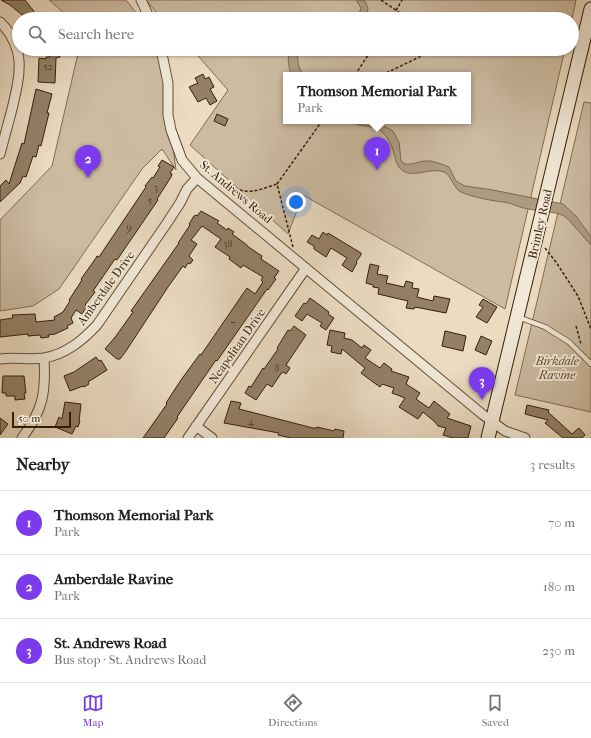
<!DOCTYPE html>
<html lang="en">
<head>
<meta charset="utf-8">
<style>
  :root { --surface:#fff; --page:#f6f6f6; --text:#202124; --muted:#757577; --line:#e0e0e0; --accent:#7c3aed }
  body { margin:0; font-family:"IM FELL French Canon",serif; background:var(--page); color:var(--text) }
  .scale { position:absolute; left:12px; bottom:10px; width:59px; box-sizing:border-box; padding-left:4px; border:2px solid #371e06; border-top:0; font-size:11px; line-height:14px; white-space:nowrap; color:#371e06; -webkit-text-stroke:3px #f1e8d7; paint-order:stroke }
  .you { position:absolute; left:296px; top:202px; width:14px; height:14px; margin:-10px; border:3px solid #fff; border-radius:50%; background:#1a73e8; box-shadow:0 0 0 6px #1a73e833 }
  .badge { display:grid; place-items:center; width:26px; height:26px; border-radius:50%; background:var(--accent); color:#fff; font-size:13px; font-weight:700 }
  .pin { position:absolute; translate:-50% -33px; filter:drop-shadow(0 1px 2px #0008) }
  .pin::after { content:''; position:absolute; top:21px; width:14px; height:12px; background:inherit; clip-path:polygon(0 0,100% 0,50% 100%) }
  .popup { position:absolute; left:283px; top:72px; width:188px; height:52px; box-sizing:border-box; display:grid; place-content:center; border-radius:0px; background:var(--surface); filter:drop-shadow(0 1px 3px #0005); font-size:13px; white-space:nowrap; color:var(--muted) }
  .popup b { font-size:15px; color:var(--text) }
  .popup::after { content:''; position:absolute; left:50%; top:100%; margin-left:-8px; border:8px solid transparent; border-top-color:var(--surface) }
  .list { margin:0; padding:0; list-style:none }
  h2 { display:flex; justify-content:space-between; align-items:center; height:52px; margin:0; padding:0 16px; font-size:17px }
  h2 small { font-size:13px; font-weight:400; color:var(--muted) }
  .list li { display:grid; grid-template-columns:26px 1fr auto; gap:12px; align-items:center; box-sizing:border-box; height:64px; padding:0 16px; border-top:1px solid var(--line) }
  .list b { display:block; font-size:15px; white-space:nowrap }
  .list p { margin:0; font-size:13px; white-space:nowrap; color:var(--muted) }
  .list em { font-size:13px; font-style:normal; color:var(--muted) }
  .icon { flex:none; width:22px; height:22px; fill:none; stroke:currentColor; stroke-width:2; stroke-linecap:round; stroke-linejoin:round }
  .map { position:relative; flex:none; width:591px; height:438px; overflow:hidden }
  .search { position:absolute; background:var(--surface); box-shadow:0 1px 3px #0004; left:12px; right:12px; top:12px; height:44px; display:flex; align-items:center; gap:10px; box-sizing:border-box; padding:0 14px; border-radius:22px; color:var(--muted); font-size:15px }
  .sheet { height:244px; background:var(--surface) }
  nav { display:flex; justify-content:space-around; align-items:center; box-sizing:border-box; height:56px; border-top:1px solid var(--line); background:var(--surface); font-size:11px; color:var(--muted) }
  nav a { display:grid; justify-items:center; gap:2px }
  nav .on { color:var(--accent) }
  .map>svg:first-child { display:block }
  .green { fill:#ccbba1; stroke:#826c54; fill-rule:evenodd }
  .water { fill:#ad9b81; stroke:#7e6950 }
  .building { fill:#948067; stroke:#371e06 }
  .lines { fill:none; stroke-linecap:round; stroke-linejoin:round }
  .lane-casing { stroke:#644d35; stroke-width:6 }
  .street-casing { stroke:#644d35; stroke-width:11 }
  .secondary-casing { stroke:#371e06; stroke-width:15 }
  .path { stroke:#371e06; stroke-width:1.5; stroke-dasharray:3 2; stroke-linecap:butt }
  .lane { stroke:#f1e8d7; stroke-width:4.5 }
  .street { stroke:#f1e8d7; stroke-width:9 }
  .secondary { stroke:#f1e8d7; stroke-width:13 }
  .labels { text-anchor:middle; stroke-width:4; stroke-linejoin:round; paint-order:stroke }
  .number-label { font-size:10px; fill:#4e361e }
  .street-label { font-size:12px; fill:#371e06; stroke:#f1e8d7 }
  .park-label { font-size:12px; font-style:italic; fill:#644d34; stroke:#f1e8d7 }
</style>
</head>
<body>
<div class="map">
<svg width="591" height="438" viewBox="0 0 591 438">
  <rect width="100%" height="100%" fill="#eadbc1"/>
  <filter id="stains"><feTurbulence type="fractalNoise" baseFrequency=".005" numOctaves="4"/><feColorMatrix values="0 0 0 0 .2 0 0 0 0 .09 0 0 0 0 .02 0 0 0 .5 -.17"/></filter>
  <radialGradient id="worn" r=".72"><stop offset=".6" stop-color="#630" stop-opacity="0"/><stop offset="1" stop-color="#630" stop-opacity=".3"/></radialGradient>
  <path class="green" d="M49,0H126L141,19H71Z
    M146,0H576L572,19H162Z
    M79,49H160L176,170L162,149L142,169L59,289L33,306L0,311V220L52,166Z
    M192,49H565L505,309L303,195L288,234L190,145L228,90ZM286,75H468V121H286Z
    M584,102L591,103V412L515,395Z"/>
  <path class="water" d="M356,0L365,1L368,8L366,19H357L361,8Z
    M291,49H299C296,57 298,69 304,75H291C289,67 286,57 291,49Z
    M351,121H375L393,131L399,142L401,160L404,164C414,165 418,161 427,161C432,160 444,165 449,167L456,181L465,186L493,190L563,204L576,216L591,237V245C586,240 569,219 564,216C557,212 546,212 538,211C532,209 526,209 520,207C516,206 513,204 509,203C495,201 474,198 461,192C453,188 452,176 444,172C431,167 417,177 405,172C395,167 396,159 393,150C391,144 388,138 384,134C375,123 360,129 351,121Z"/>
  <path class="building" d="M1,0H25L40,19H27L10,5Z
    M58,49L60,57L56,58L55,83L38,82L39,58L46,59V57H50L49,51Z
    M203,74L205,79L209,77L214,87L210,89L217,101L210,105L206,98L198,102L189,87L198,83L195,78Z
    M36,89L52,94L47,113H49L41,146L39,145L36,157L33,156L26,177L23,176L20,183L0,202V186L6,180L9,184L22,143L24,144Z
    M217,114L228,119L225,126L214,121Z
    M162,160L174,167L170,173L172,174L171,177L157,199L158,200L117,260L115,259L93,291L95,292L85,305L87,306L82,314L76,310L71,318L73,323L67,326L68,328L55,334L48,335L49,337L41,338L40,335L28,336V334L0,337V320L13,318L12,315L35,314L36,322L55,320L54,317L63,312L70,301L69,300L82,280L81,279L96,258L97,256L99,257L146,187L145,186L152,177L153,178L160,167L158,166Z
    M201,211L219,221L217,223L227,230L228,228L234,232L232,234L247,245V246L262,256L261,259L279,271L274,278L276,279L268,290L267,289L217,361L216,360L205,376L177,417L178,418L164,438H143L167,404L166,403L181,380L200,354L201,355L247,288L255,294L263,282L261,280L263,277L243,265L241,268L229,259L230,257L215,247L221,239L202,226L191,240L197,244L189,256L193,260L190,264L188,263L185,268L183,266L168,287L126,351L120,359H117L105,349L116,336L133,312L131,311L179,243H178L190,225L189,224L194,216L196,215L197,216Z
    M323,232L327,235L328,233L361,253V255L356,262L357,263L352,272L342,265L347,258L331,248L326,257L314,249V246L307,242L312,235L319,239Z
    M370,264L379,266L377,274L388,276L386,283L404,287L406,281L413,283L412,288L419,289L417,297L433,301L434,296L450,299L446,313L415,307L414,309L406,308L408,301L378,294L379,288L373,287V285L366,283Z
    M310,298L329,312L328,314L334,318L326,330L320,326L322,323L307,314L302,321L295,316L304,303L306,304Z
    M483,299L497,307L487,323L476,317L483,307L479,305Z
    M294,326L306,335L286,365L290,368L286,374L283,372L280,375L272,387L267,384L256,400L245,393L249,386L251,387L263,368L264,369L278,349L277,348L288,330L290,331Z
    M330,330L345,333L344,338L352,340L362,348L364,345L371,350L365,358L380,368L384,363L392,369L391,371L409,377L406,384L420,393L416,399L429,408L434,401L450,414L447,418L471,426L468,438H453L443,435L446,428L438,426L435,422L423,412L418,419L399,407L405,398L392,393L394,388L382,384L380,387L373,382L361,373L365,368L342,349L341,354L331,352L332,346L327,345Z
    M445,331L466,336L463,351L442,346Z
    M481,336L492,341L486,355L475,350Z
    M96,357L99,361L101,360L107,370L88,382L89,384L84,387L83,386L70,391L64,376L74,372Z
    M3,376H24L26,393H24L25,399L15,400V396H6V393H2Z
    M231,401L241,403L239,409L313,428H317V427L334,431L335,429L344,431L343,438H291L278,435L279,433L224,423Z
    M65,402L81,404L79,421H80L78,427L76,426L72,434L55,427L59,417L62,419Z
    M527,405L549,410L548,412L572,434L579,428L585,435L582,438H563L545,423L548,420L525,414Z
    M0,418L8,424L0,435Z"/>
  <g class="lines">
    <defs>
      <path id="lane" d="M518,317L545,327L569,342L591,364"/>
      <path id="street" d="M141,0L150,19
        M0,22C27,49 20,75 12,109C8,124 4,139 0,154
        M161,49L168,83V115L171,130L182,160L197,178L482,414L505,431L525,438
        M0,359C15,357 29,360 44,358C66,354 82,341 97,325L167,223L180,203L187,189L197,178
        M196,426L212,438
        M22,438C43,410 46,393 44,358
        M188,438L306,268"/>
      <path id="secondary" d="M488,438L591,9"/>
    </defs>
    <use href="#lane" class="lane-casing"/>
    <use href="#street" class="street-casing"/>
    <use href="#secondary" class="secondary-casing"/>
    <path class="path" d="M381,0L403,15L414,19
      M391,19L402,0
      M572,26L574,25
      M355,75L372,49
      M382,75L436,49
      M216,182C220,184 224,184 228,186C249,195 256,191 277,184
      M293,247L277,184L322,121
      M545,248L556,262L578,296L591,329
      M576,326L581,344"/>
    <use href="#lane" class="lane"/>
    <use href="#street" class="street"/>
    <use href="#secondary" class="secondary"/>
  </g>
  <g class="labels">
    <g class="number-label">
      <text x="48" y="70">52</text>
      <text x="156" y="191">3</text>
      <text x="150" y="204">5</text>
      <text x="129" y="231">9</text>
      <text x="228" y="247">38</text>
      <text x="233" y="327">7</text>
      <text x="277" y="371">8</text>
      <text x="251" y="425">4</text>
    </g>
    <g class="street-label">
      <text transform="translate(236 192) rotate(40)" y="4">St. Andrews Road</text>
      <text transform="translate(540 224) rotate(-77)" y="4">Brimley Road</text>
      <text transform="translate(106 288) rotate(-54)" y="4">Amberdale Drive</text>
      <text transform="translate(237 346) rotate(-55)" y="4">Neapolitan Drive</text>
    </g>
    <g class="park-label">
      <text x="557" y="365">Birkdale<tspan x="557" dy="14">Ravine</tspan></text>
    </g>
  </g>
  <rect width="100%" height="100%" filter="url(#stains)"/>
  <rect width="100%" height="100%" fill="url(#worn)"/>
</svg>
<div class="scale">50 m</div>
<div class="you"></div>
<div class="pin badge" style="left:377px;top:170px">1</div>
<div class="popup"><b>Thomson Memorial Park</b>Park</div>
<div class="pin badge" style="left:88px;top:178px">2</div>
<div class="pin badge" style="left:482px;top:400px">3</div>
<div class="search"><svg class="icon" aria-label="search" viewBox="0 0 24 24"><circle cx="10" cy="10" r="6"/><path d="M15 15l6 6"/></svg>Search here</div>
</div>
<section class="sheet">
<h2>Nearby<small>3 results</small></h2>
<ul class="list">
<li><span class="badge">1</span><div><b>Thomson Memorial Park</b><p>Park</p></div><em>70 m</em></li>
<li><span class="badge">2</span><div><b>Amberdale Ravine</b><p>Park</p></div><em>180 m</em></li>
<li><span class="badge">3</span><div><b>St. Andrews Road</b><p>Bus stop · St. Andrews Road</p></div><em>230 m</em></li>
</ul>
</section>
<nav>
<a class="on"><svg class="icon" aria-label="map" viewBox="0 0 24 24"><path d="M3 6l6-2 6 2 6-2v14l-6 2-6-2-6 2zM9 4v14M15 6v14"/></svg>Map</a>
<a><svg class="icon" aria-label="directions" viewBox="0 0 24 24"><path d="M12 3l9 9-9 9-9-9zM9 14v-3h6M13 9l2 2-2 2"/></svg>Directions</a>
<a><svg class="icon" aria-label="saved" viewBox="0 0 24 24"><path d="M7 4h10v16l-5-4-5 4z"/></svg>Saved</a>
</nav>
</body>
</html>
